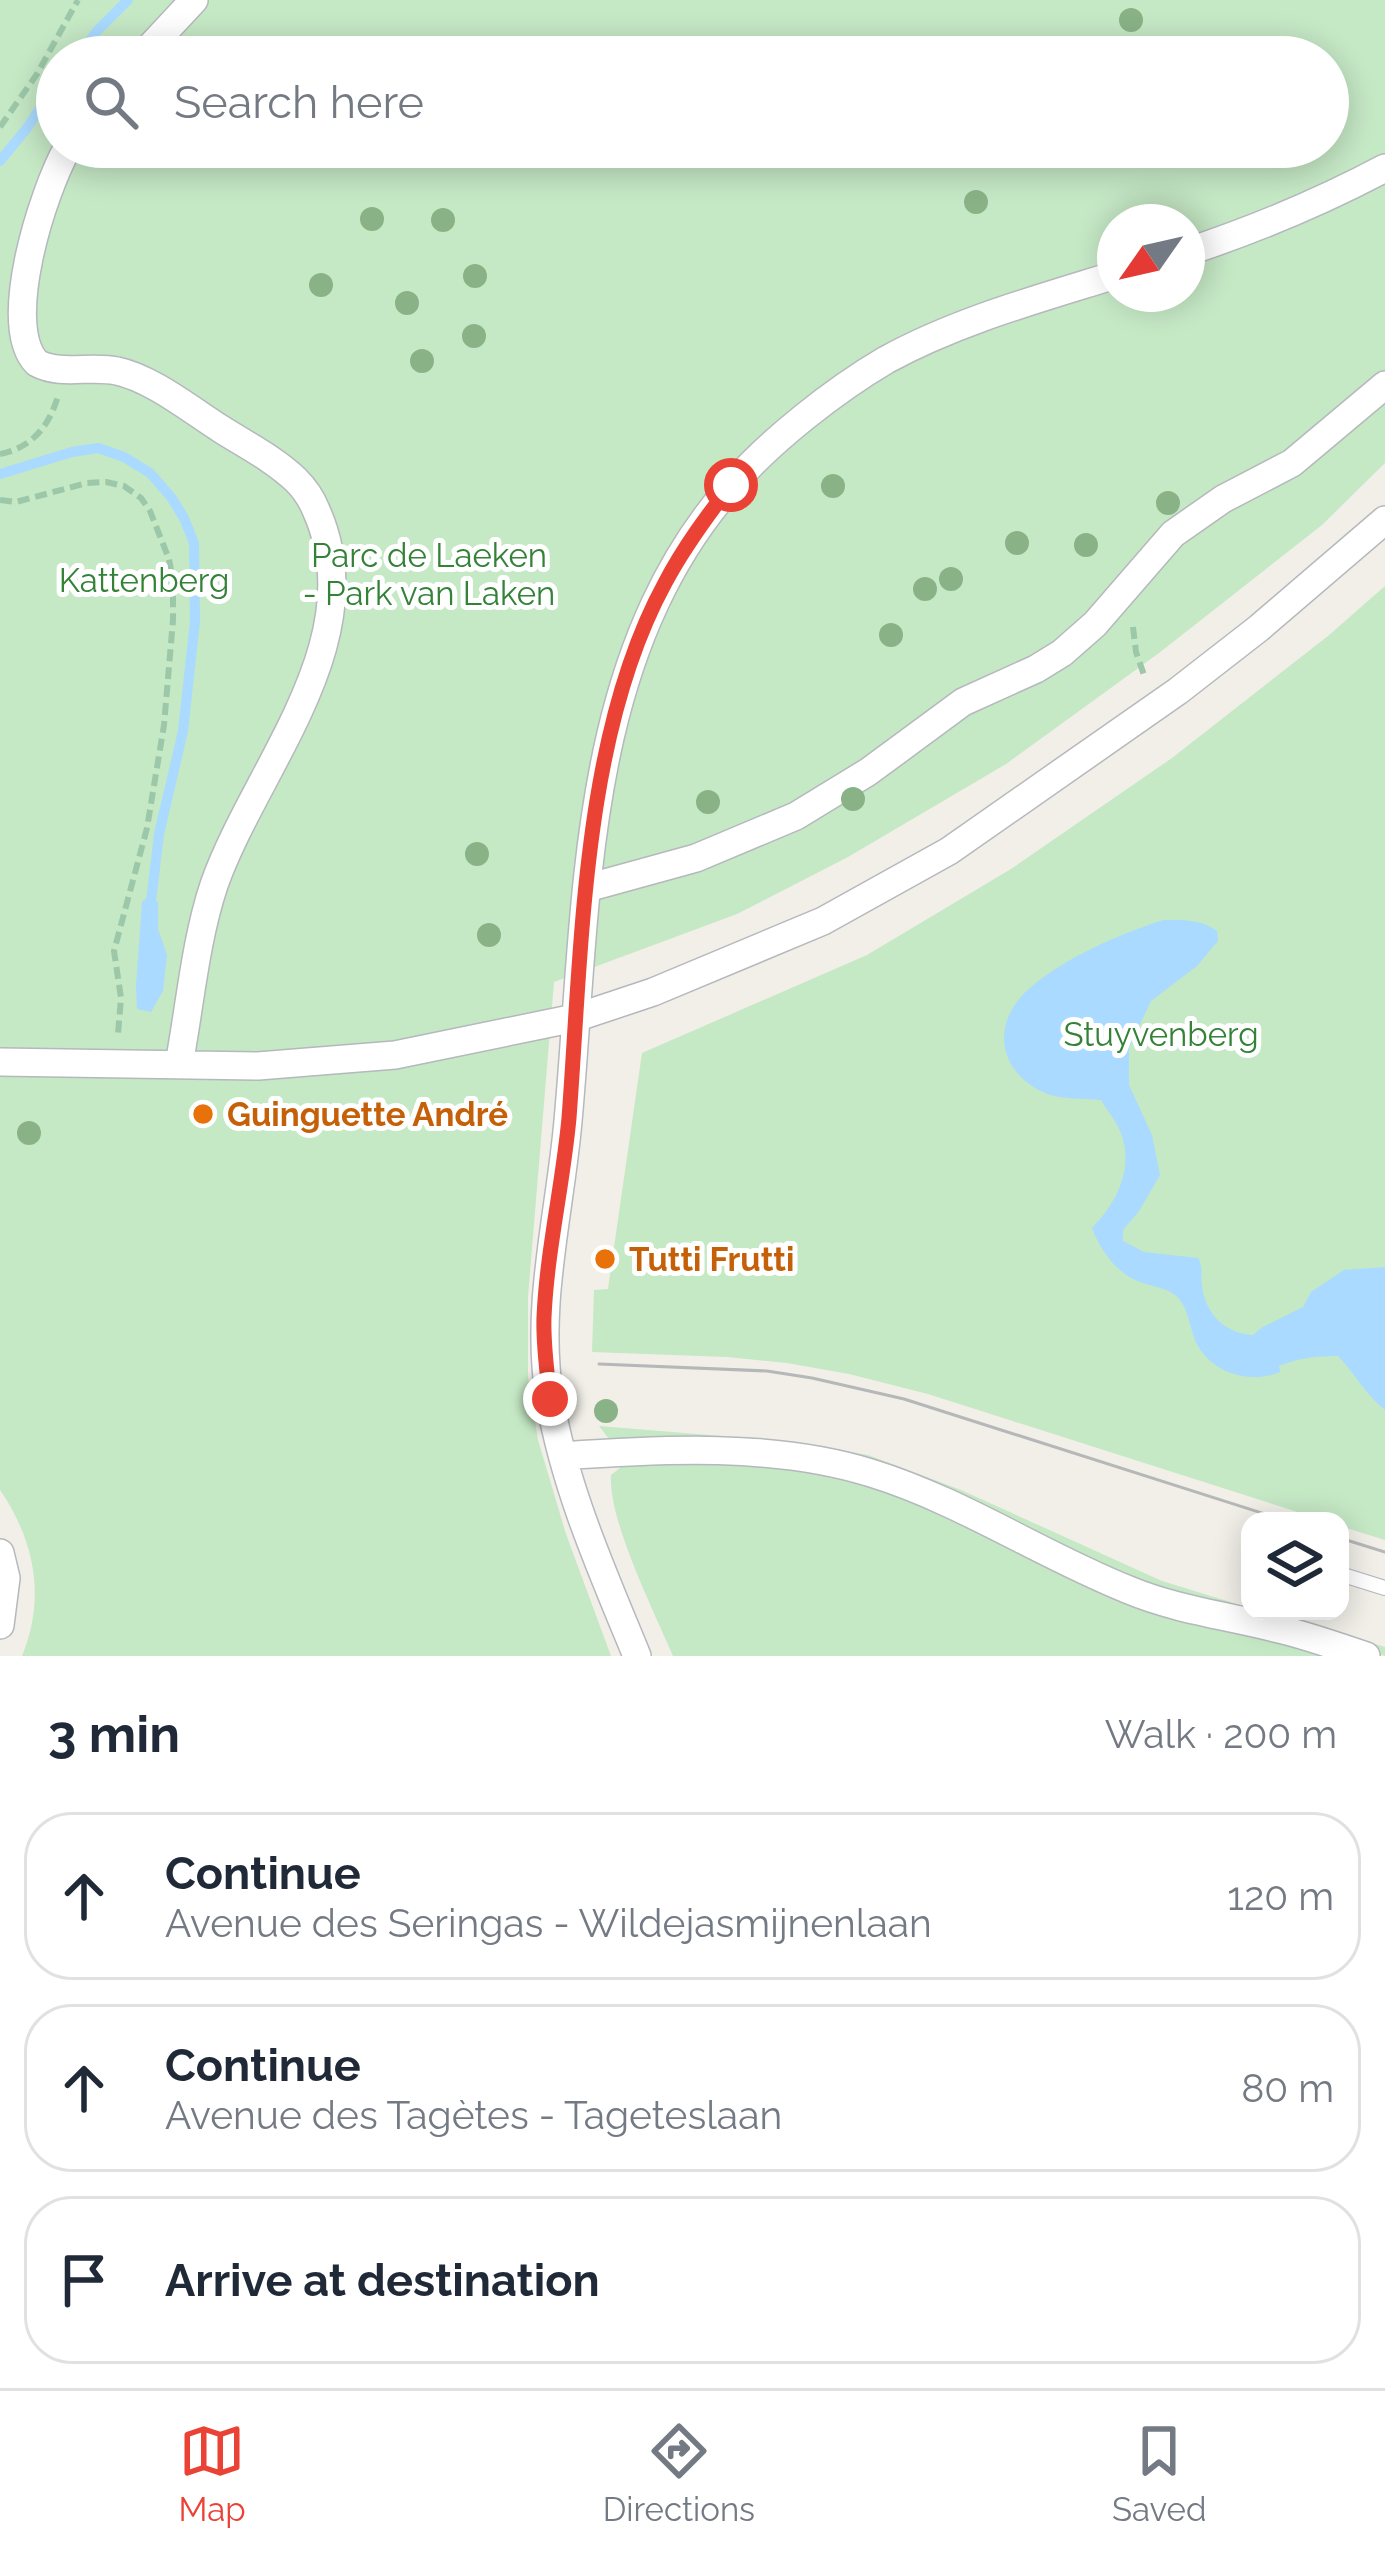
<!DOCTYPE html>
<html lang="en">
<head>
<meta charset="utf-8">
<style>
  :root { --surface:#fff; --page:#f6f6f7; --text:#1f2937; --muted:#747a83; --line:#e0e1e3; --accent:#ea4335 }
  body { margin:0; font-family:Raleway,sans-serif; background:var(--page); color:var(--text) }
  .controls { position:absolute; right:36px; bottom:36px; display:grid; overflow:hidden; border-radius:24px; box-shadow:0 6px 30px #0003 }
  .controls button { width:108px; height:108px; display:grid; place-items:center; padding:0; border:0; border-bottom:3px solid var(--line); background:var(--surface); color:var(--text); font:60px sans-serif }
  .compass { position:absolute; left:1097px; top:204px; width:108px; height:108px; border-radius:50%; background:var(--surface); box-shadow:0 6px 30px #0003; rotate:236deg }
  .stop { position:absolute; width:36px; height:36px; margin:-27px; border:9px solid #ea4335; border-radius:50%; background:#fff }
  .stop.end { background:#ea4335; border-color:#fff; box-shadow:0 3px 12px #0008 }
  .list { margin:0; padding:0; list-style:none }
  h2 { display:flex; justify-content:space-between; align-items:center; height:156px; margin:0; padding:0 48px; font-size:51px }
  h2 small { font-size:39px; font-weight:400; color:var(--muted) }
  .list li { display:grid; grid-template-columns:78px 1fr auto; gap:36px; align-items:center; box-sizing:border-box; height:168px; margin:0 24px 24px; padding:0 24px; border:3px solid var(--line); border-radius:48px }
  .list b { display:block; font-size:45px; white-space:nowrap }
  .list p { margin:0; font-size:39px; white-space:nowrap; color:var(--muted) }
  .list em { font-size:39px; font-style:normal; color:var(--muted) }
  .icon { flex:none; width:66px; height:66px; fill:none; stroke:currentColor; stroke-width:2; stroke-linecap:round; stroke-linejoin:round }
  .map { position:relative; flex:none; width:1385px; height:1656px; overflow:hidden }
  .search { position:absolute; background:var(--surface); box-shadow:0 6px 30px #0003; left:36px; right:36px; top:36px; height:132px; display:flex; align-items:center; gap:30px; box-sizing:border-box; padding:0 42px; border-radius:66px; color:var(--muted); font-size:45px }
  .sheet { height:732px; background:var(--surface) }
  nav { display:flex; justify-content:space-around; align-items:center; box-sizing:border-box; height:168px; border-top:3px solid var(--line); background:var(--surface); font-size:33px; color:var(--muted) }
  nav a { display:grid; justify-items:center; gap:6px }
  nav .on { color:var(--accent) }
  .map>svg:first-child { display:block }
  .green { fill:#c5e8c5; fill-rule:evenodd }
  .water { fill:#aadaff }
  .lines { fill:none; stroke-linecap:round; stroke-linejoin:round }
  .stream { stroke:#aadaff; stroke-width:10 }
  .building { fill:#cccac5; stroke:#d6d1c6; stroke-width:3 }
  .lane-casing { stroke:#b5b8bc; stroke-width:16 }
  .street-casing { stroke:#b5b8bc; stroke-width:30 }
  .path { stroke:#9cc7a9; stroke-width:6; stroke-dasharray:12 6; stroke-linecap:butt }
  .lane { stroke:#fff; stroke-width:14 }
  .street { stroke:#fff; stroke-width:27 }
  .tram { stroke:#b6b7b8; stroke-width:3 }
  .tree { fill:#89b387 }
  .route { stroke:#ea4335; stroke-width:15 }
  .food-dot { fill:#e8710a; stroke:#fff; stroke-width:4.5 }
  .labels { text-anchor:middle; stroke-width:10; stroke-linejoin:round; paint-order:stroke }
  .park-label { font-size:33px; fill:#348238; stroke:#fff }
  .food-label { font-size:33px; font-weight:bold; fill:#c56008; stroke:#fff; text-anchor:start }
</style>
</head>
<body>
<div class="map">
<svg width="1385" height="1656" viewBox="0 0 1385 1656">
  <rect width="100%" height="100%" fill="#f1efe8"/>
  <path class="green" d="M0,0H1385V463L1322,525L1159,653L1006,764L848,857L737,914L554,982L528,1297V1377L538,1440L566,1534L611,1656H22C46,1598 35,1541 0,1490ZM57,57H1328V147H57ZM1115,222H1187V294H1115Z
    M1385,586V1540L1340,1526V1521H1326L928,1394L849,1374L787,1363L727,1357L592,1352L594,1290L608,1289L642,1053L867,955L1011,869L1172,758L1328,636Z
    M599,1426L796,1442L868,1455L961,1490L1162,1581L1250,1608V1611H1261L1385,1647V1656L1360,1646L1181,1600L893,1472L618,1443L609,1439Z
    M646,1459L815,1466L1343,1656H673C654,1611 608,1520 611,1475L625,1464Z"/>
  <path class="water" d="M148,896L158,902V929L167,955L163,991L151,1012L137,1009L136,986L142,902Z
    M1163,920C1184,920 1200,919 1217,931L1218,941L1197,966L1151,1001L1129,1048V1085L1152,1135L1160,1175L1139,1211L1123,1230V1241L1144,1252L1198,1258C1204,1269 1200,1274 1202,1286C1205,1314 1226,1334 1253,1335L1261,1328L1303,1307L1311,1292L1344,1270L1385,1267V1410C1366,1395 1355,1374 1338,1356C1317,1356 1299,1358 1279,1366L1280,1372C1251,1384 1214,1374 1198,1346C1189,1330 1190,1307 1175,1295C1166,1288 1151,1286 1140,1282C1117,1274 1100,1250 1092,1228C1117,1203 1134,1168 1121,1133C1116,1121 1107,1110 1101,1100C1084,1098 1061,1100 1045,1093C997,1072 990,1022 1030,988C1064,958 1120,934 1163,920Z"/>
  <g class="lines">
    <path class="stream" d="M77,57L97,31L128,0
      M0,161L27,128L57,83
      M0,474L72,452L98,448L124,457L150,473L171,497L184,518L194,543L195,621L183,731L159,834L150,910"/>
  </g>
  <path class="building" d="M598,1249L613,1250L611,1270L596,1268Z"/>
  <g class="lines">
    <defs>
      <path id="lane" d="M1340,1574L1385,1588"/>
      <path id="street" d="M141,57L194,0
        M68,147C42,193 0,326 37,363C61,376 91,365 117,371C151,378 191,410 221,429C246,445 274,459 296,480C304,488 312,500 316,510C375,640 255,768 214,885C195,942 190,1006 179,1064
        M1187,252C1256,229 1321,202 1385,168
        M587,888L696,858L796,816L868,772L963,702L1036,669L1062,653L1095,624L1173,534L1223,499L1292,463L1385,385
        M0,1062L258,1066L395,1055L575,1018L653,992L823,921L949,851L1178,691L1259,628L1385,520
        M563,1456C661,1449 776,1443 871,1473C962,1501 1041,1555 1129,1590C1177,1610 1229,1616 1279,1629C1308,1636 1337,1646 1366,1656
        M0,1553L6,1578L0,1625
        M637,1656C603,1573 565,1489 550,1400C534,1307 560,1213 568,1121C588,905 579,658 732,485C771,440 835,390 886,360C957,321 1038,299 1115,275"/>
    </defs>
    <use href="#lane" class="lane-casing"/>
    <use href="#street" class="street-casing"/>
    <path class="path" d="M0,127L37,74L78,0
      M0,454C31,448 49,427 58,396
      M0,500L16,502L87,483L106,482L124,486L141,498L150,511L169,559L173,581V620L164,725L147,828L114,951L121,998L118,1034
      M1133,627L1136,652L1145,678"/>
    <use href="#lane" class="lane"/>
    <use href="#street" class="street"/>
    <path class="tram" d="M599,1364L767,1371L812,1378L904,1399L1287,1521
      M1340,1538L1385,1552"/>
  </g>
  <g class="tree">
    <circle cx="1131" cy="20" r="12"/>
    <circle cx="976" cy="202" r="12"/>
    <circle cx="372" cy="219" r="12"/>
    <circle cx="443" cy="220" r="12"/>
    <circle cx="475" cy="276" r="12"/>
    <circle cx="321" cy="285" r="12"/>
    <circle cx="407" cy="303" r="12"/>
    <circle cx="474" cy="336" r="12"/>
    <circle cx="422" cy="361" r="12"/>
    <circle cx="833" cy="486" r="12"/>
    <circle cx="1168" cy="503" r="12"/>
    <circle cx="1017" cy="543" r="12"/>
    <circle cx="1086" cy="545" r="12"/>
    <circle cx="951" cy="579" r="12"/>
    <circle cx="925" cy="589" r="12"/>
    <circle cx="891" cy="635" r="12"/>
    <circle cx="853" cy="799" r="12"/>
    <circle cx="708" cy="802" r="12"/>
    <circle cx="477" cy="854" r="12"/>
    <circle cx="489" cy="935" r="12"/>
    <circle cx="29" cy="1133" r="12"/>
    <circle cx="606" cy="1411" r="12"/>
  </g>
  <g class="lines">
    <path class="route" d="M550,1399C547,1372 543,1344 544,1317C547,1250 563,1184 569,1118C582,948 582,735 665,583C684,547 707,516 731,485"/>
  </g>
  <g class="food-dot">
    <circle cx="203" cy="1114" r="12"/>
    <circle cx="605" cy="1259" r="12"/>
  </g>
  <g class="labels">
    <g class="park-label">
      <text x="429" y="567">Parc de Laeken<tspan x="429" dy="38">- Park van Laken</tspan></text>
      <text x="144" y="592">Kattenberg</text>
      <text x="1161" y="1046">Stuyvenberg</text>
    </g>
    <g class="food-label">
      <text x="227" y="1126">Guinguette André</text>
      <text x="629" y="1271">Tutti Frutti</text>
    </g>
  </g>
</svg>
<div class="controls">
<button><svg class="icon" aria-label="layers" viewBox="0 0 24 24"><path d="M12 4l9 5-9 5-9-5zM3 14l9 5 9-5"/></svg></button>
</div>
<svg class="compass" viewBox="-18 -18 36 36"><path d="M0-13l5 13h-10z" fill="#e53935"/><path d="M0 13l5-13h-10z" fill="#747a83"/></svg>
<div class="stop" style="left:731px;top:485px"></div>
<div class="stop end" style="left:550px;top:1399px"></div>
<div class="search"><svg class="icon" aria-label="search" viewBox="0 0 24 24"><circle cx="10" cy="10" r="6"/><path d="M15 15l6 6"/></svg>Search here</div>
</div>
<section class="sheet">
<h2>3 min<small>Walk · 200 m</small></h2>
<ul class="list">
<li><svg class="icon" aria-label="ahead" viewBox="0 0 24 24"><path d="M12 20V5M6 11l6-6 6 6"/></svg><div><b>Continue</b><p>Avenue des Seringas - Wildejasmijnenlaan</p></div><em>120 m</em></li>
<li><svg class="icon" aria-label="ahead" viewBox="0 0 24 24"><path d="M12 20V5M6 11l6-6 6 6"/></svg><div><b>Continue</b><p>Avenue des Tagètes - Tageteslaan</p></div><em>80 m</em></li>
<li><svg class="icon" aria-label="arrive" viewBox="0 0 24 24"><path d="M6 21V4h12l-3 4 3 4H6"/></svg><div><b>Arrive at destination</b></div></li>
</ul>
</section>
<nav>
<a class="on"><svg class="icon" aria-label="map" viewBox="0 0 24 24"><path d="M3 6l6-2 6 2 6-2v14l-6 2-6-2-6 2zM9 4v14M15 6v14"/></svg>Map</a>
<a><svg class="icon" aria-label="directions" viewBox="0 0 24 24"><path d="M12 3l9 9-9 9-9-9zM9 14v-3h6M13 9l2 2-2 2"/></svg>Directions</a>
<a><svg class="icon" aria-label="saved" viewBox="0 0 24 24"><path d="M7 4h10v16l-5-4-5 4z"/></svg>Saved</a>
</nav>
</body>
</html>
